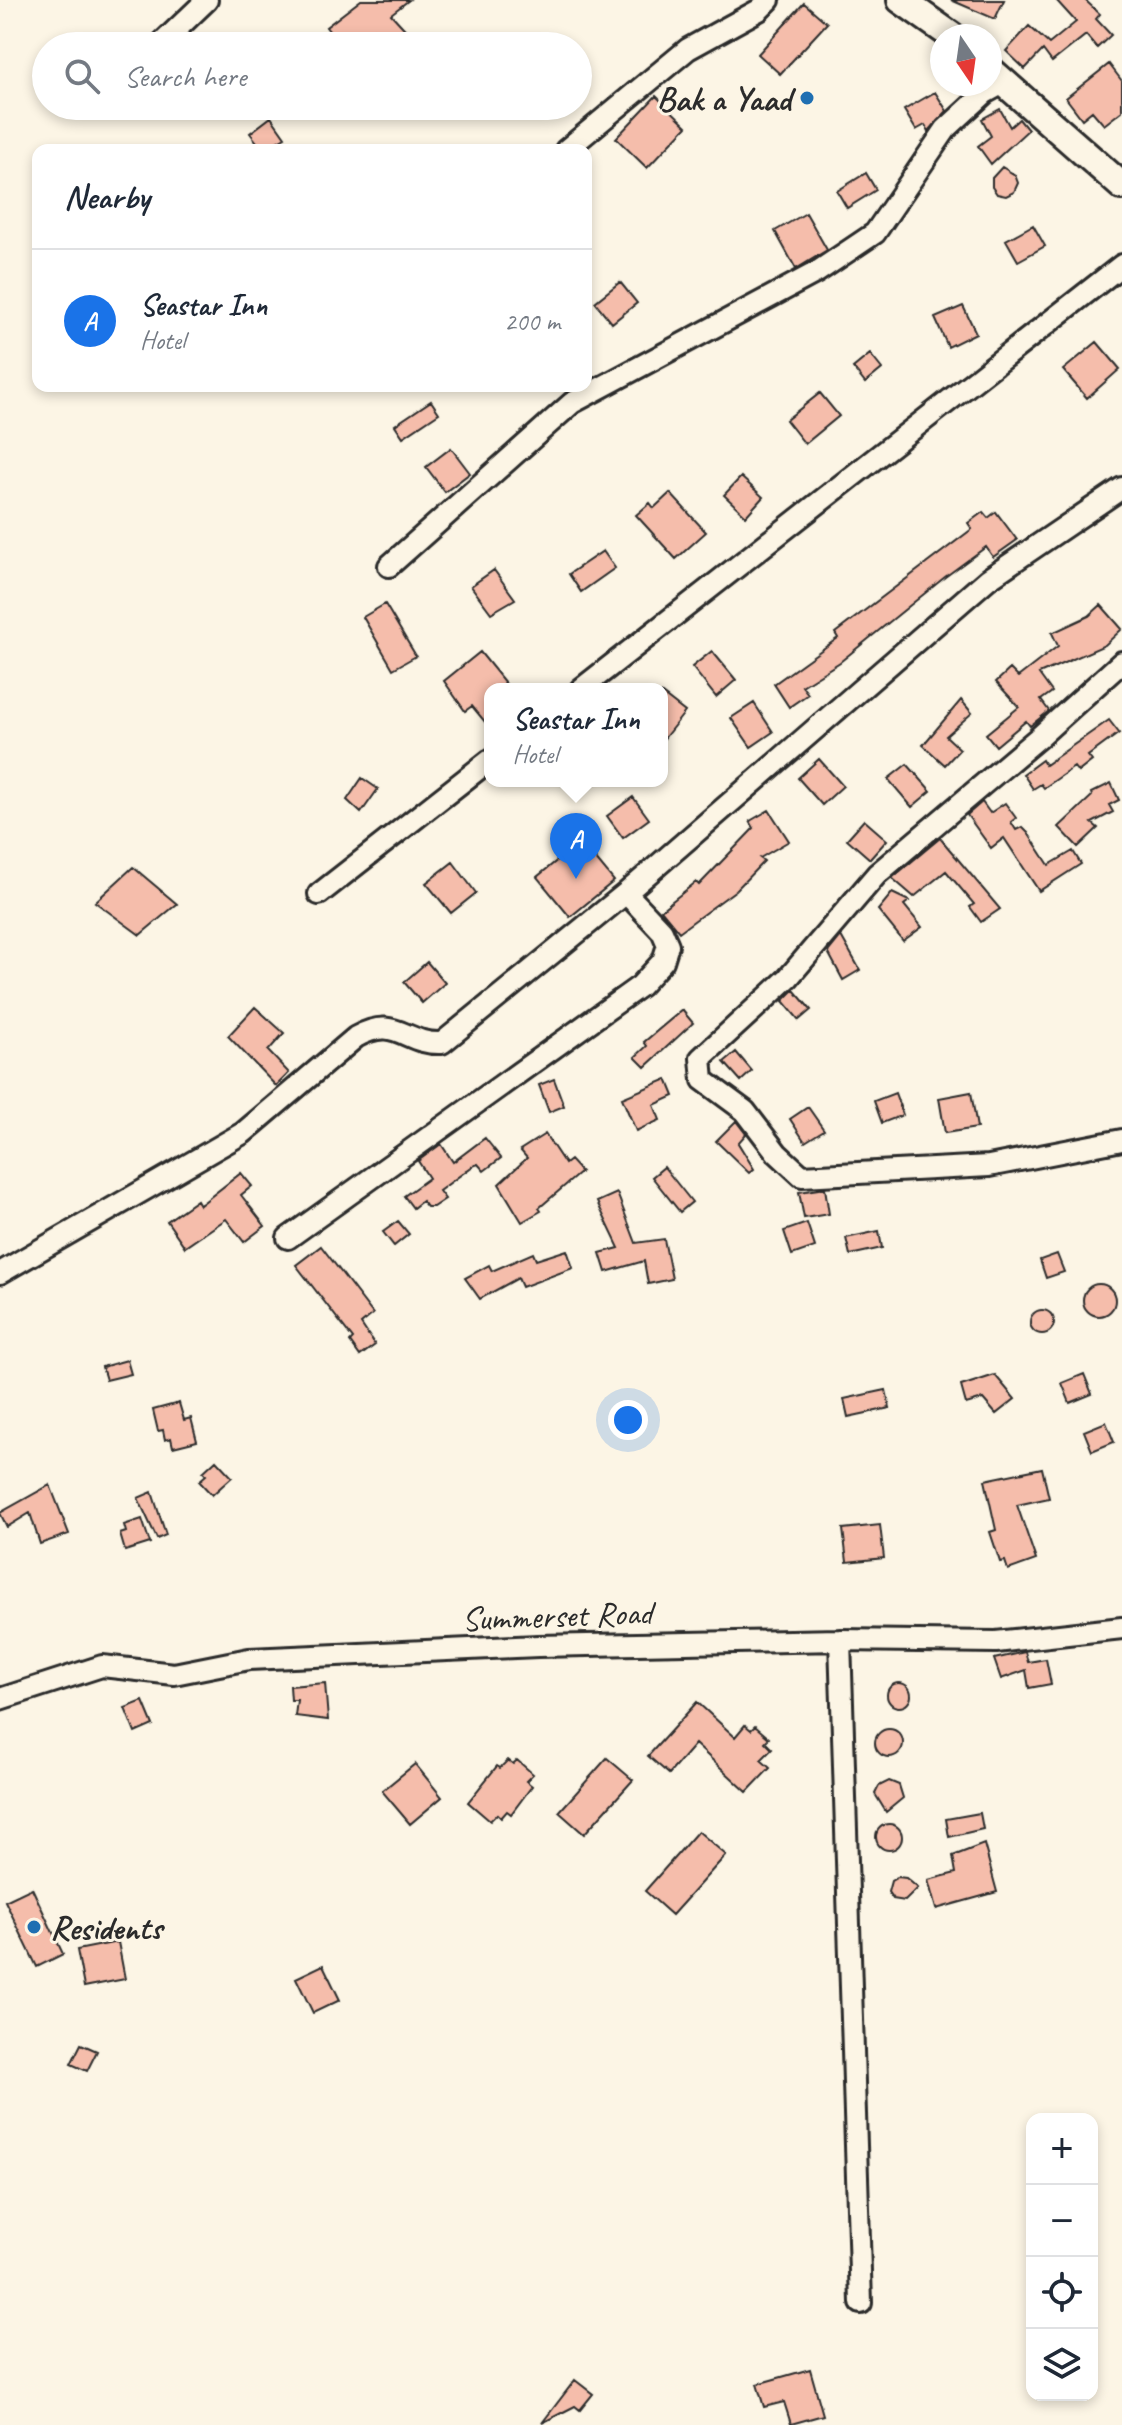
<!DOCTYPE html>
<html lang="en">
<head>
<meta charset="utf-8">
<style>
  :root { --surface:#fff; --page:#f6f6f7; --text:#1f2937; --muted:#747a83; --line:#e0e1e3; --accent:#1a73e8 }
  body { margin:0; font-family:Caveat,sans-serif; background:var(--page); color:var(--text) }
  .controls { position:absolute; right:24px; bottom:24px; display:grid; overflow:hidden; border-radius:16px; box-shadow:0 4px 12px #0003 }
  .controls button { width:72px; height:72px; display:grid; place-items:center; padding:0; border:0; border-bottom:2px solid var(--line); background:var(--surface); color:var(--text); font:40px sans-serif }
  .compass { position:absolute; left:930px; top:24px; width:72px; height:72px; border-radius:50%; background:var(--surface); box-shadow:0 4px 12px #0003; rotate:167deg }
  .you { position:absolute; left:628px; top:1420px; width:28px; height:28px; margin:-20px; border:6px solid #fff; border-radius:50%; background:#1a73e8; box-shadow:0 0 0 12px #1a73e833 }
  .badge { display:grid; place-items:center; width:52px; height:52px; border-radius:50%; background:var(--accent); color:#fff; font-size:26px; font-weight:700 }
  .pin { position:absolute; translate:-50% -66px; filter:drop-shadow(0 2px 4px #0008) }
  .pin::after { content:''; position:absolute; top:42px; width:28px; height:24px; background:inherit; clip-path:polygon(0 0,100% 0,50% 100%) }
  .popup { position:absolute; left:484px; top:683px; width:184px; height:104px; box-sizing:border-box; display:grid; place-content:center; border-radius:16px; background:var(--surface); filter:drop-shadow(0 2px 6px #0005); font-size:26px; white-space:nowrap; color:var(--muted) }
  .popup b { font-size:30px; color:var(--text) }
  .popup::after { content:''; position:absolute; left:50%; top:100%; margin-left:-16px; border:16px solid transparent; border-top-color:var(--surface) }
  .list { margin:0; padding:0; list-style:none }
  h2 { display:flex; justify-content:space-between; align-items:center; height:104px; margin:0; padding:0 32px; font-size:34px }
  h2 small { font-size:26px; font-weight:400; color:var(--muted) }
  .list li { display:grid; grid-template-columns:52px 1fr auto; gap:24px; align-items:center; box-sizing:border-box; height:144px; padding:0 32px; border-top:2px solid var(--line) }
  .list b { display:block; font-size:30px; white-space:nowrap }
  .list p { margin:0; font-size:26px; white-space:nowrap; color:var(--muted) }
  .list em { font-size:26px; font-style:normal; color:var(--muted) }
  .icon { flex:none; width:44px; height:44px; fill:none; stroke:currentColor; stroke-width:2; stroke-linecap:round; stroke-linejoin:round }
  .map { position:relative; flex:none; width:1122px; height:2425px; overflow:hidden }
  .search { position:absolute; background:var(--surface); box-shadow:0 4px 12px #0003; left:32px; top:32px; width:560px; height:88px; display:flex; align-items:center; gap:20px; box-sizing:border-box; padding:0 28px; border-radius:44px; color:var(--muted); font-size:30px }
  .panel { position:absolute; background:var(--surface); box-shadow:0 4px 12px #0003; left:32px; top:144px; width:560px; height:248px; border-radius:16px }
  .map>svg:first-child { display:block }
  .building { fill:#f5bdab; stroke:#2b2b2b; stroke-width:2 }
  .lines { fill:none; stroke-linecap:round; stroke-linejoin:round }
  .minor-casing { stroke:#2b2b2b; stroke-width:26 }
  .major-casing { stroke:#2b2b2b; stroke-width:32 }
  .minor { stroke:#fcf5e5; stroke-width:20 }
  .major { stroke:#fcf5e5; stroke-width:26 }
  .poi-dot { fill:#1f6fb2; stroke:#fcf5e5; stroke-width:3 }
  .labels { text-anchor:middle; stroke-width:6; stroke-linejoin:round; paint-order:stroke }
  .poi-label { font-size:34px; font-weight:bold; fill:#2b2b2b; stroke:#fcf5e5; text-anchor:end }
  .street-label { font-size:34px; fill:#2b2b2b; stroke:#fcf5e5 }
</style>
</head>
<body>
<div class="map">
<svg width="1122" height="2425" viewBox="0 0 1122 2425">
  <rect width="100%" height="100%" fill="#fcf5e5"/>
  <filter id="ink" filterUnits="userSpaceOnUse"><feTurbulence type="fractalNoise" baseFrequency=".0125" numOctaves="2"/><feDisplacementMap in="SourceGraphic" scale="16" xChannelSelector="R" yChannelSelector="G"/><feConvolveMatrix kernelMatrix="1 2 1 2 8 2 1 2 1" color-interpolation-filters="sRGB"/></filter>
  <g filter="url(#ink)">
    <path class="building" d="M361,0H409L391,14L414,39L407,46H388L373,29L350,46H341L326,27Z
      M951,0H1004L995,19Z
      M1056,0H1085L1100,14L1096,19L1111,35L1097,48L1086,35L1052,62L1043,50L1025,69L1006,51L1029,26L1049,44L1076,22Z
      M804,3L827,23L780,74L758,54Z
      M1109,64L1122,81V111L1104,125L1092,111L1082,119L1066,98Z
      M935,92L947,111L929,131L925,125L916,130L904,110Z
      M656,96L687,126L647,168L616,138Z
      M1000,109L1010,127L1019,119L1028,130L991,164L978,146L991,136L982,119Z
      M271,117L285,137L263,150L250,133Z
      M1002,167L1015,175L1018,183L1014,192L1006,196L997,194L992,187V178Z
      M866,173L876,190L847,208L837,191Z
      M806,213L827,250L796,269L775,231Z
      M1033,225L1045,246L1018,261L1006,240Z
      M620,282L637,303L612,323L595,302Z
      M963,306L976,333L948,347L935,318Z
      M1097,342L1120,369L1087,398L1063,370Z
      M870,354L882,369L865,383L853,368Z
      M820,393L839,416L805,444L786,420Z
      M431,401L439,413L403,437L395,425Z
      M451,448L470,473L445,492L426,467Z
      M741,477L763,497L746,516L724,495Z
      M670,493L706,532L676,559L636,515L650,503L654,508Z
      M983,512L988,518L996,512L1017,540L993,557L986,547L945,577L840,662L802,686L808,694L789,707L774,684L838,638L835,633L972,529L968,523Z
      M603,551L615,568L581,592L569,574Z
      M494,570L515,599L491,613L471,586Z
      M385,604L416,656L393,669L363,617Z
      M1101,605L1122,629L1105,645L1039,674L1052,692L1041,700L1049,711L1030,726L1026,721L996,746L986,734L1019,707L996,682L1010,669L1018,677L1058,646L1052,633L1089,616Z
      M712,651L736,680L716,697L692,667Z
      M480,652L510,689H490V728L472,706L465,711L444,681Z
      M662,694L685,712L662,741Z
      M961,700L972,713L946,736L960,749L945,765L923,745Z
      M754,703L773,732L751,747L731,718Z
      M1109,720L1119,733L1088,756L1092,761L1078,772L1074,767L1044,788L1041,784L1033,789L1023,774L1042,760L1045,765Z
      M819,759L843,786L822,805L798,778Z
      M907,764L931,791L912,807L888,779Z
      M362,778L378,789L361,813L347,800Z
      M1111,783L1119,800L1109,805L1113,812L1092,823L1098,828L1078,847L1059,827L1092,796L1091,793Z
      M633,797L649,819L623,838L607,816Z
      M982,802L990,813L1005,803L1016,818L1011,822L1016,830L1022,827L1028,833L1049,865L1073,851L1081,864L1039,891L1004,838L991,848L967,815Z
      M769,810L789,841L760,858L764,861L736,890L679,932L661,910L696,882L699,885L754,828L750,821Z
      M864,820L887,840L870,859L847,839Z
      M940,838L1000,909L981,922L970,907L974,904L946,871L914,897L892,878Z
      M581,841L614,881L570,917L537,877Z
      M453,862L476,893L451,913L426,883Z
      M133,867L177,904L140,935L95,902Z
      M892,893L909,901L904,905L922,927L903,941L878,910Z
      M841,936L860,970L843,980L828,952Z
      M427,962L445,983L422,1003L404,982Z
      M794,990L811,1010L799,1020L783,1001Z
      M255,1007L284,1033L268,1051L289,1073L276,1086L228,1036Z
      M682,1010L693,1023L645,1067L635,1057L647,1046L644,1042Z
      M736,1052L752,1071L741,1081L724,1062Z
      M554,1079L564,1106L549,1112L539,1085Z
      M667,1079L674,1096L654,1105L660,1120L636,1131L622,1098Z
      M971,1092L977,1128L945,1133L939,1098Z
      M895,1093L903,1115L882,1123L874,1101Z
      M808,1107L824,1130L805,1142L790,1119Z
      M736,1121L746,1134L738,1143L754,1169L749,1173L716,1141Z
      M545,1134L565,1164L570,1160L581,1172L539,1208L541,1211L522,1222L499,1184L527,1158L520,1150Z
      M485,1138L501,1158L484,1171L478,1164L473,1166L439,1191L445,1199L433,1207H427L422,1201L413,1208L404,1196L429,1178L418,1161L441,1144L453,1162Z
      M664,1167L692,1202L680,1212L652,1177Z
      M241,1173L252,1186L241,1195L265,1226L244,1242L226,1219L185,1247L167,1221L197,1200L200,1205Z
      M825,1188L829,1214L804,1218L799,1192Z
      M617,1193L636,1243L664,1239L672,1279L648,1284L644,1261L606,1272L600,1253L619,1248L597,1202Z
      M398,1221L409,1234L394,1246L383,1232Z
      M807,1223L815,1247L792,1255L784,1231Z
      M879,1231L882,1248L850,1255L846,1238Z
      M321,1246L373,1314L361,1324L375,1345L360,1356L350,1342L353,1339L296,1265Z
      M567,1250L573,1268L522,1287L518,1278L480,1299L465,1278L489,1265L492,1271L533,1253L536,1260Z
      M1057,1254L1064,1272L1046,1278L1040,1260Z
      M1083 1300a16 16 0 1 1 32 0a16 16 0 1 1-32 0Z
      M1030 1322a12 12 0 1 1 24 0a12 12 0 1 1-24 0Z
      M127,1360L131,1374L106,1380L102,1367Z
      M1084,1374L1092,1394L1070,1403L1062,1383Z
      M995,1375L1015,1399L996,1414L983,1399L966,1404L961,1386Z
      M886,1390L890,1408L848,1417L844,1399Z
      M179,1403L184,1420L191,1418L197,1441L173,1447L171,1438L165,1440L163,1430L158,1431L153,1410Z
      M1106,1422L1114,1442L1092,1451L1084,1431Z
      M216,1460L232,1477L212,1495L199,1481L206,1475L203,1472Z
      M1042,1468L1049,1498L1017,1505L1036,1560L1008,1570L1005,1561L1000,1562L990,1532L996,1530L985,1480Z
      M50,1485L69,1534L40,1544L30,1513L7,1527L0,1513Z
      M152,1492L166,1535L157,1539L138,1498Z
      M142,1519L150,1543L125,1551L120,1534L126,1532L124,1525Z
      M880,1525L884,1558L847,1562L843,1529Z
      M1025,1652L1028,1662L1046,1659L1051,1684L1029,1688L1026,1670L1001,1679L994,1659Z
      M887 1695a12 12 0 1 1 24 0a12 12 0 1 1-24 0Z
      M325,1683L328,1720L295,1716L297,1700H291L290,1686Z
      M143,1701L153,1725L135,1733L125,1708Z
      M697,1702L735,1737L745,1725L751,1730L755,1726L769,1738L765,1742L772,1749L761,1760L770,1768L747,1792L695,1744L669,1774L648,1756Z
      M875 1743a14 14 0 1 1 28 0a14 14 0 1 1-28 0Z
      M607,1758L633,1780L584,1834L559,1812Z
      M508,1760L513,1764L517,1760L533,1774L526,1781L532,1786L511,1814L507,1811L501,1818L497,1814L490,1821L468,1802L497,1766L500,1768Z
      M415,1764L442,1797L410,1824L382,1791Z
      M889,1781L899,1785L903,1798L886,1812L875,1794L879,1786Z
      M980,1813L983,1829L949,1837L946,1819Z
      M876 1837a13 13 0 1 1 26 0a13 13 0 1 1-26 0Z
      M698,1831L726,1855L672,1915L645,1891Z
      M984,1844L997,1892L936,1909L928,1880L956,1873L953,1856Z
      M898,1877L906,1878L918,1888L905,1901L893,1899L888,1892L891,1881Z
      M32,1888L63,1954L37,1967L5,1901Z
      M118,1942L125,1979L84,1987L77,1950Z
      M323,1965L340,2000L313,2013L296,1978Z
      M81,2044L97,2051L87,2071L71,2064Z
      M810,2369L823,2415L791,2424L784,2402L764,2407L757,2384Z
      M575,2380L593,2394L580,2410L575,2406L542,2423Z"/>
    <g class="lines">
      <defs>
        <path id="minor" d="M159,46L207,0
          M566,150L688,49L759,10L769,0
          M389,566L572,403L817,272L875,233L946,129L985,93L1003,83
          M1122,662L1038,738L877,874L788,978L701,1058L703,1080L745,1111L777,1153L802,1176L989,1166L1122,1140
          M581,689L1122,265
          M319,894L490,760
          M288,1238L640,986L663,961L668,945L662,931L626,893
          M0,1273L243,1133L356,1037C397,1014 404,1045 442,1043L626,893L988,579L1122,488
          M840,1640L861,2303
          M0,1699L102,1666L174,1674L249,1659L538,1646L840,1640L996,1642L1122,1628"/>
        <path id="major" d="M901,0L952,36
          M990,70L1122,186"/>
      </defs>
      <use href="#minor" class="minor-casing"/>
      <use href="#major" class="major-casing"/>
      <use href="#minor" class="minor"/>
      <use href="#major" class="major"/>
    </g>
  </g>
  <g class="poi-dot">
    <circle cx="807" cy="98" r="8"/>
    <circle cx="34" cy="1927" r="8"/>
  </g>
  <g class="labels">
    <g class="poi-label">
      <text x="791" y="110">Bak a Yaad</text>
      <text x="50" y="1939" text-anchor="start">Residents</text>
    </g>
    <g class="street-label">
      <text transform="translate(557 1615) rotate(-2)" y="12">Summerset Road</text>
    </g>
  </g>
</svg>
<div class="controls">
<button>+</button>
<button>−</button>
<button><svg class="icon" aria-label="locate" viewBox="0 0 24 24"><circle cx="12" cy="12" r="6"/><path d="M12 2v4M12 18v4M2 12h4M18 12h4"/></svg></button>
<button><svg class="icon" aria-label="layers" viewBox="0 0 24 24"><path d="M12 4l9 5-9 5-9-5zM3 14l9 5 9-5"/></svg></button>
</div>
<svg class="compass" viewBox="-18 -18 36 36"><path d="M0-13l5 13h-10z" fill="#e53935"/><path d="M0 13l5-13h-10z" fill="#747a83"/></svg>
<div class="you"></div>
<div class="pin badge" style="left:576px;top:879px">A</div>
<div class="popup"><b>Seastar Inn</b>Hotel</div>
<div class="search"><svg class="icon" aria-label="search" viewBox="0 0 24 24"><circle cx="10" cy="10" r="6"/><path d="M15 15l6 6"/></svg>Search here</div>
<section class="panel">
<h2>Nearby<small></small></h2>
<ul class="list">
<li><span class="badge">A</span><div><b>Seastar Inn</b><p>Hotel</p></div><em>200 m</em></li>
</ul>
</section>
</div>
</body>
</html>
